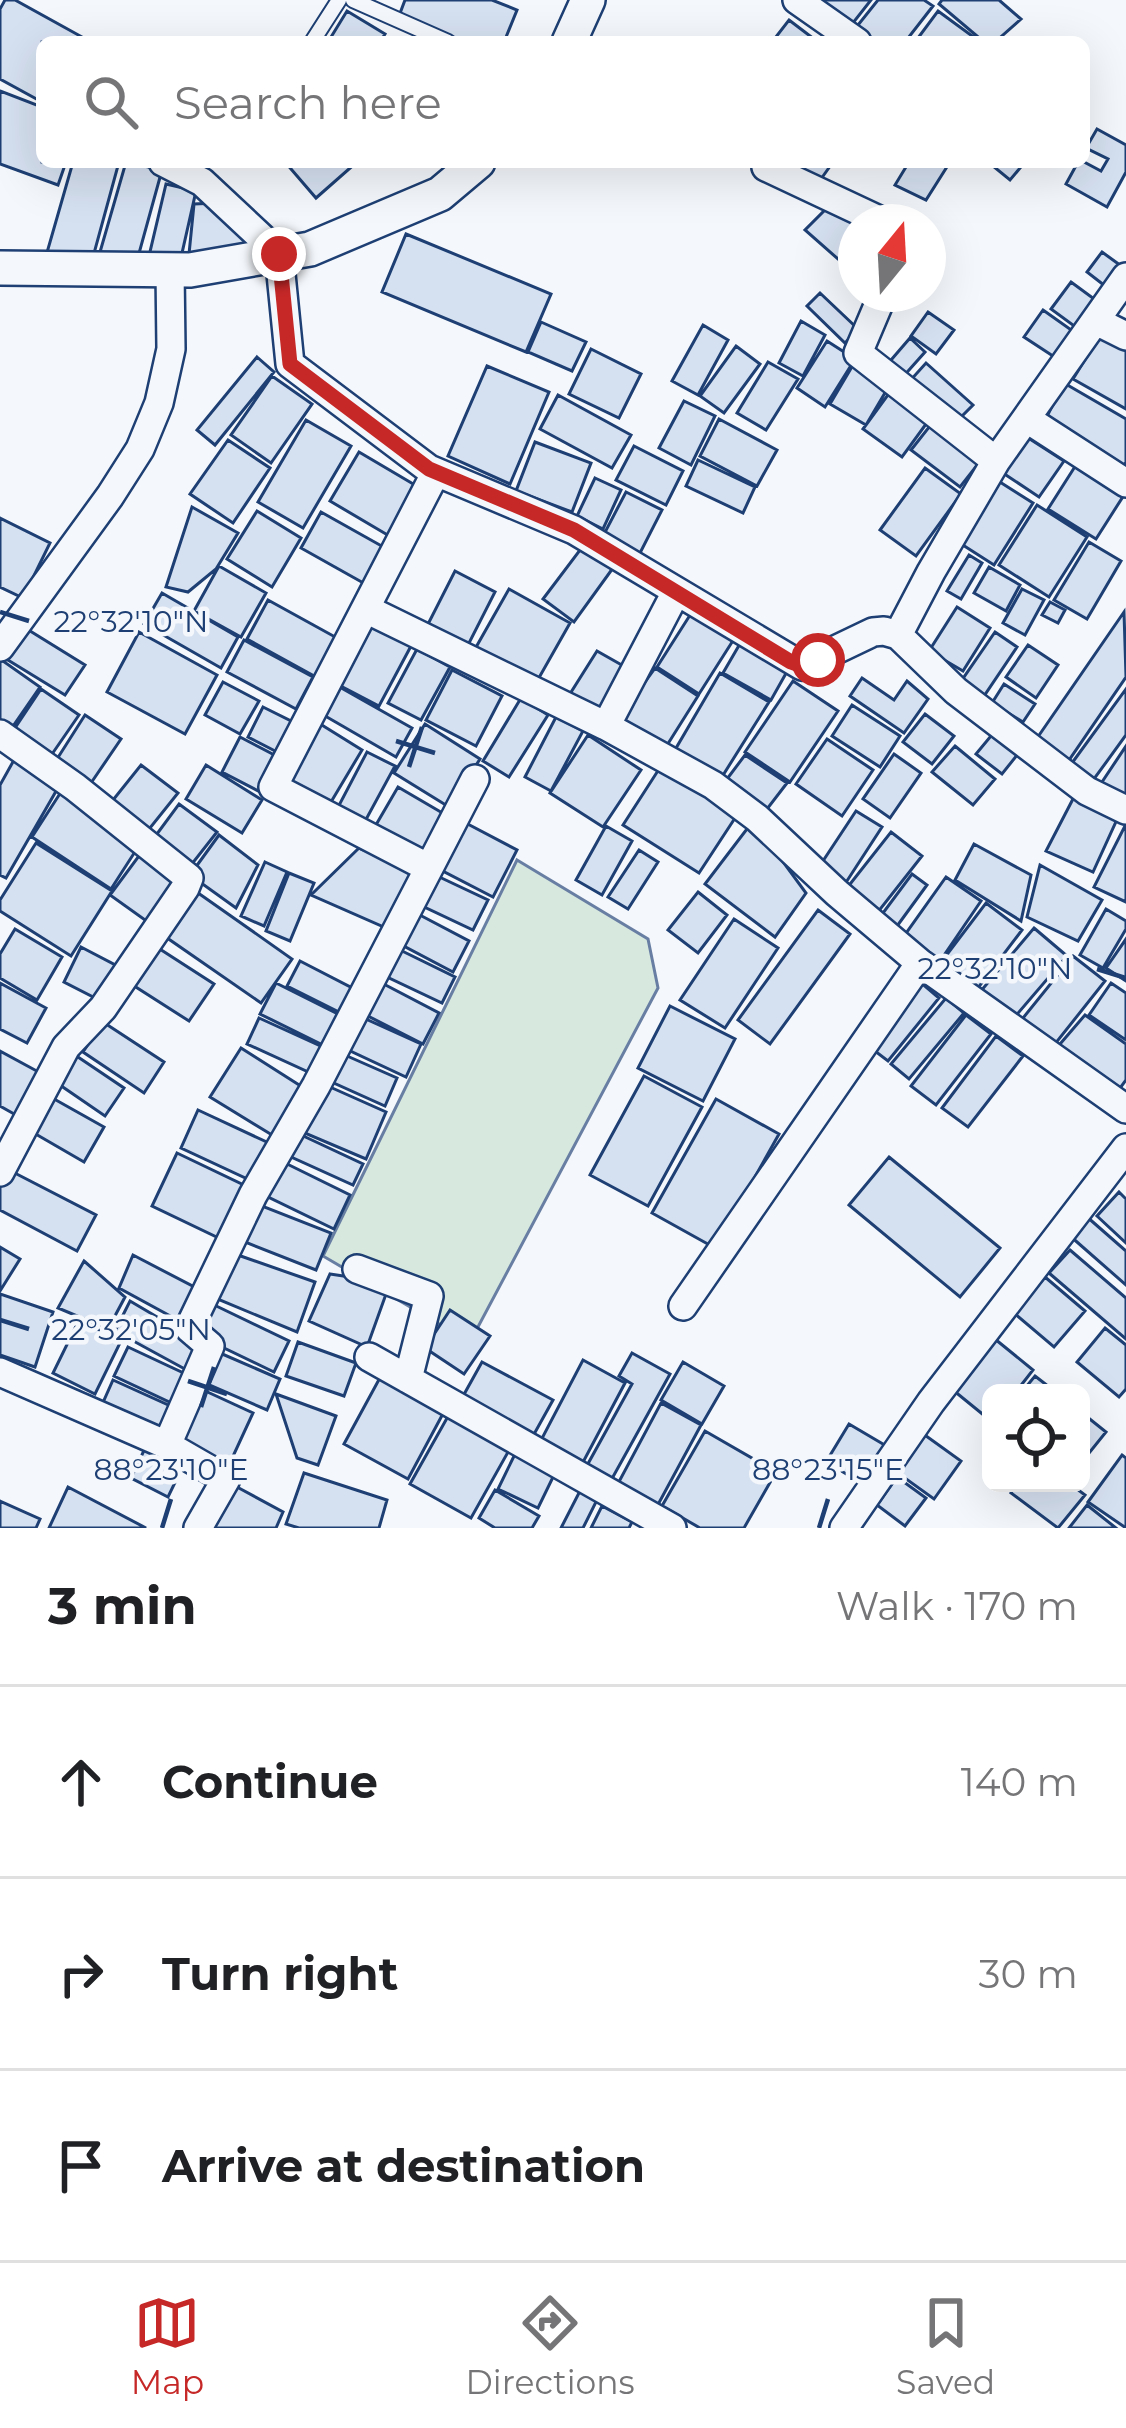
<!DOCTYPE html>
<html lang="en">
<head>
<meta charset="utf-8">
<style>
  :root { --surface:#fff; --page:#f2f2f2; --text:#202124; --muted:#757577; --line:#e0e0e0; --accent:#c62828 }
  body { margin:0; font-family:Montserrat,sans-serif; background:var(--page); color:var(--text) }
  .controls { position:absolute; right:36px; bottom:36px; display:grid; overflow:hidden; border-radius:18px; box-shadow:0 12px 48px #0002 }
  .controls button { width:108px; height:108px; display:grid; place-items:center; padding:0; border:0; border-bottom:3px solid var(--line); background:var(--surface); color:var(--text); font:60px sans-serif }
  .compass { position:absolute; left:838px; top:204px; width:108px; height:108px; border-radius:50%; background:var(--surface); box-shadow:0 12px 48px #0002; rotate:18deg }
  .stop { position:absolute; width:36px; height:36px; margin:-27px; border:9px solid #c62828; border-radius:50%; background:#fff }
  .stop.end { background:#c62828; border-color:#fff; box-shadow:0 3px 12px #0008 }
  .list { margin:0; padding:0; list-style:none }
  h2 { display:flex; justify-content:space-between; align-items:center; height:156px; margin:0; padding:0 48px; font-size:51px }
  h2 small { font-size:39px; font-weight:400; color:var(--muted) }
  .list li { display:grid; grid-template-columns:78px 1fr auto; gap:36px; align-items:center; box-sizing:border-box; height:192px; padding:0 48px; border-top:3px solid var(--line) }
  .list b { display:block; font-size:45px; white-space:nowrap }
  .list em { font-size:39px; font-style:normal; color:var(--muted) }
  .icon { flex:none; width:66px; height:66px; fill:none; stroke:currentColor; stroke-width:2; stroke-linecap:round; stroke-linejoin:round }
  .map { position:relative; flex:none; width:1126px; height:1528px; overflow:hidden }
  .search { position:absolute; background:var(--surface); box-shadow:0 12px 48px #0002; left:36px; right:36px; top:36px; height:132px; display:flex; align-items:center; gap:30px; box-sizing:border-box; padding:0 42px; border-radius:18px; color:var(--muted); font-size:45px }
  .sheet { height:732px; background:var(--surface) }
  nav { display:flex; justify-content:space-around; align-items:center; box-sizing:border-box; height:168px; border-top:3px solid var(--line); background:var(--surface); font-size:33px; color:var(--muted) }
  nav a { display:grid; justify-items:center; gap:6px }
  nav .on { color:var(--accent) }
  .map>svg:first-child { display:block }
  .green { fill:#d7e8df; stroke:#687fa3; stroke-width:3 }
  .building { fill:#d5e0f0; stroke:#1d3f73; stroke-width:3 }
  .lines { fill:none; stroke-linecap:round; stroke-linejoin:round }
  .service-casing { stroke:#1d3f73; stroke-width:18 }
  .minor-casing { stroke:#1d3f73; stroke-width:32 }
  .tertiary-casing { stroke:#1d3f73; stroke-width:38 }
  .service { stroke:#f4f7fb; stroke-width:14 }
  .minor { stroke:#f4f7fb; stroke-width:27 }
  .tertiary { stroke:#f4f7fb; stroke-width:33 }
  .route { stroke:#c62828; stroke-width:15 }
  .ticks { fill:none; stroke:#1d3f73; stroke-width:4.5 }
  .ticks-label { font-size:30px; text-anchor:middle; fill:#1d3f73; stroke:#f4f7fb; stroke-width:9; stroke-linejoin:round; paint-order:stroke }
</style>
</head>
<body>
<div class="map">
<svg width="1126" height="1528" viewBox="0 0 1126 1528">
  <rect width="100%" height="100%" fill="#f4f7fb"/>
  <path class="green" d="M517,860L648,939L658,988L470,1342L323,1256Z"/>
  <path class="building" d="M5,0H15L91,42H42V102L0,79V9Z
    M405,0H492L517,10L504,42H462L399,16Z
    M809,0H871L849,28Z
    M878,0H924L933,6L905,42H869L854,30Z
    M942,0H999L1021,19L995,42H984L939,4Z
    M347,11L385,34L380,42H328Z
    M938,11L979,41L915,42Z
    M789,20L818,42H772Z
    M0,91L42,107V162H66L58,185L0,164Z
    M1097,129L1126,145V172L1107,207L1066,184L1078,162H1084L1101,171L1108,159L1086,148Z
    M73,162H119L90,268L46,256Z
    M126,162L162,170L138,257L100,252Z
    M285,162H357L316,198Z
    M782,162H833L816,186Z
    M909,162H950L926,200L895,185Z
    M988,162H1025L1010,180Z
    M166,184L196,191L182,253L149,256Z
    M217,203L258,246L189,254L194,204Z
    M830,205L856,222V255L846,266L805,230Z
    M406,234L551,294L526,352L382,292Z
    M1102,252L1124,268L1109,289L1087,272Z
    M1071,282L1101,304L1081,331L1051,309Z
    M820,293L858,329L845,343L807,306Z
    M1043,310L1077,334L1059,360L1024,337Z
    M928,312L954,330L936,354L911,336Z
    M801,321L825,335L803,376L779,363Z
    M541,322L586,342L572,371L528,352Z
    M703,325L728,340L698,395L672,381Z
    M1099,337L1126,351V409L1073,379Z
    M910,338L925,352L901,379L885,367Z
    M827,341L855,359L825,407L797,388Z
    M736,346L760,364L724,413L700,396Z
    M591,349L641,374L619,418L569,394Z
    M257,357L274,372L215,445L197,430Z
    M768,362L798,379L766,430L737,413Z
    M926,363L973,405L956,422L908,383Z
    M853,365L889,386L866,425L830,404Z
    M487,366L549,392L510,484L448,456Z
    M272,376L312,404L271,463L231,435Z
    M1064,383L1126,419V462L1120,473L1043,424Z
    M890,392L929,420L902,457L863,429Z
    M558,395L631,435L612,468L540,429Z
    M684,401L715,416L691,465L659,448Z
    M719,419L777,450L757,486L700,456Z
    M306,420L351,446L303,528L258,502Z
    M933,422L982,459L960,487L911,450Z
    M1022,434L1064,461L1039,497L997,469Z
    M228,440L270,468L233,523L190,494Z
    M535,442L591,463L572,512L516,491Z
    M634,446L683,471L666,505L616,480Z
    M359,452L420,488L391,537L330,501Z
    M698,460L755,487L743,513L686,486Z
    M1076,465L1124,495L1096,539L1048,509Z
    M925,468L961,494L916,556L880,530Z
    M992,477L1033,503L994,565L955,540Z
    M595,478L621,490L603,529L577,516Z
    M626,492L662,510L639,555L603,536Z
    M1037,505L1087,537L1049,597L999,565Z
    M192,507L238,533L216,569L188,592L166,587Z
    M257,511L301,538L272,587L227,559Z
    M321,512L387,549L367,585L301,548Z
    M0,518L50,543L23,598L0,587Z
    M1089,542L1121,561L1087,619L1054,600Z
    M583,546L613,568L574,622L543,599Z
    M969,555L982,563L961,599L947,591Z
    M219,566L266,593L241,637L194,611Z
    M989,567L1020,585L1006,611L974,593Z
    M455,571L495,592L466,649L426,628Z
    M509,589L570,623L536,683L475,649Z
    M1022,589L1044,600L1025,635L1003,623Z
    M162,593L238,637L221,668L144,624Z
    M268,600L337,638L316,677L247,639Z
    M1050,602L1065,610L1058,623L1042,615Z
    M957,607L990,628L963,671L929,651Z
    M692,612L734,639L699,694L657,667Z
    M1124,612L1126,677L1065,766L1033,744Z
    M368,623L411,646L379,706L335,683Z
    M22,626L85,665L65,695L3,657Z
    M139,632L217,675L185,734L107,692Z
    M995,632L1017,647L984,696L962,680Z
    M244,640L313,677L296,709L227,672Z
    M741,642L789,668L771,700L723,673Z
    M1028,645L1058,665L1036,698L1006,677Z
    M417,649L450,667L421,720L388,703Z
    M597,651L627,668L598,715L568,697Z
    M0,659L40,687L11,729L0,722Z
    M655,668L698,696L664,750L616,722Z
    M452,670L502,696L476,746L426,720Z
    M720,673L769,702L720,780L672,755Z
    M862,678L894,700L907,681L928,699L904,733L850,696Z
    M793,681L838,711L790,782L745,752Z
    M223,682L259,701L240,734L205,715Z
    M1004,684L1035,704L1023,722L992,703Z
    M336,685L412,728L396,757L320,713Z
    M41,689L79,715L50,757L13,731Z
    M1126,689V735L1094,779L1072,763Z
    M521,698L548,715L509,777L483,761Z
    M852,705L900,736L880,767L832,736Z
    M263,707L295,723L279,753L248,737Z
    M925,714L954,736L932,764L903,742Z
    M85,715L121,739L91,783L57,759Z
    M556,717L583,731L551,791L525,777Z
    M317,722L362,750L328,807L282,780Z
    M425,724L480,759L449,807L394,773Z
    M1000,725L1025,745L1002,774L976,754Z
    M588,735L641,770L603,827L550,793Z
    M240,737L282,759L264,794L222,772Z
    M827,739L873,770L842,816L796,784Z
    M955,746L995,779L973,805L932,772Z
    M1126,746V802L1100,785Z
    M367,752L395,766L363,825L336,811Z
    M894,754L921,773L890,818L863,799Z
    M745,755L787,783L764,813L724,783Z
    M14,760L59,786L6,878L0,875V785Z
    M141,765L178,793L146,833L109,805Z
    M206,765L262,800L242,833L186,799Z
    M661,766L737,815L699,873L623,825Z
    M398,787L451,818L426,861L373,830Z
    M61,792L140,844L111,889L32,837Z
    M1074,797L1119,815L1093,872L1046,851Z
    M179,804L217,832L188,869L151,842Z
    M856,811L882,827L843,887L817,870Z
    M462,821L517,850L493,897L437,868Z
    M753,821L806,893L775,937L705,884Z
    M1126,824V902L1094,887Z
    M606,826L632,841L602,895L576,880Z
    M891,832L922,856L874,917L843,893Z
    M219,835L258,865L236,908L190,875Z
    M36,843L112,891L71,956L0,911V900Z
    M974,844L1031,875L1021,921L955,880Z
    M359,848L418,873L393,931L311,895Z
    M144,849L186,880L152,925L110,895Z
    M639,850L658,862L628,909L608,897Z
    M265,862L287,872L264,926L241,916Z
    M1040,865L1102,900L1078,941L1027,917Z
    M289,873L314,883L290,941L266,931Z
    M433,874L488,900L473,930L418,904Z
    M912,874L927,885L892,933L877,921Z
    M946,877L981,901L938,964L902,939Z
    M191,888L292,959L261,1003L160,933Z
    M698,892L727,915L698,953L668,930Z
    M986,903L1022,930L978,988L942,961Z
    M1106,909L1126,921V929L1103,968L1080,955Z
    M818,910L850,934L770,1044L738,1020Z
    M416,913L469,941L453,972L400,944Z
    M734,919L778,948L725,1028L680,1000Z
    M1034,928L1067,956L1013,1019L980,992Z
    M15,929L62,957L37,1000L0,978V954Z
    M1126,939V981L1106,968Z
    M152,944L214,984L189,1021L128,982Z
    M81,947L121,968L103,1002L64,982Z
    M398,949L455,977L442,1003L385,976Z
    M1073,956L1105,981L1051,1049L1019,1023Z
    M300,961L358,991L345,1015L287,986Z
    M376,980L439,1013L423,1044L360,1012Z
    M919,981L939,998L888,1061L867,1045Z
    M0,983L46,1008L27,1043L0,1029Z
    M276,983L344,1017L329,1048L260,1014Z
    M1111,983L1126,993V1040L1089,1015Z
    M946,998L964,1013L909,1079L891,1064Z
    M670,1006L735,1039L703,1101L638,1068Z
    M966,1015L991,1034L936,1105L911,1086Z
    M1085,1015L1126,1044V1080L1115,1095L1054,1051Z
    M359,1016L421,1044L406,1077L344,1048Z
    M259,1018L327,1049L315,1075L247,1044Z
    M103,1022L164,1062L144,1093L83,1052Z
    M996,1036L1023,1056L968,1127L942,1108Z
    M241,1048L307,1090L277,1138L210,1097Z
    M0,1051L46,1076L23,1119L0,1106Z
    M338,1052L397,1078L385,1106L325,1079Z
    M75,1055L124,1088L105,1116L57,1083Z
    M644,1076L702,1107L648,1206L590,1175Z
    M321,1083L386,1112L366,1159L300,1131Z
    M47,1095L104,1127L84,1162L27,1129Z
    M716,1099L779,1134L715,1248L652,1213Z
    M198,1110L271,1144L254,1182L181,1148Z
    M299,1134L363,1164L353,1185L289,1156Z
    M177,1153L250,1188L225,1241L152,1206Z
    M889,1157L1000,1248L960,1297L849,1205Z
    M279,1160L350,1195L334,1229L262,1194Z
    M7,1169L96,1215L77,1251L0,1210V1183Z
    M1119,1192L1126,1199V1243L1097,1216Z
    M254,1203L331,1233L316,1270L240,1240Z
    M1086,1216L1126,1251V1285L1069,1235Z
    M0,1247L20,1259L0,1291Z
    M1070,1250L1126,1298V1339L1049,1273Z
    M235,1254L315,1282L297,1332L215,1298Z
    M133,1255L202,1291L185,1324L119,1288Z
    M84,1261L125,1297L108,1329L58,1308Z
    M330,1274L390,1283L367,1347L309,1321Z
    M1045,1277L1085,1311L1054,1347L1014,1313Z
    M0,1294L53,1312L35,1367L0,1355Z
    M130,1301L208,1347L194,1374L115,1331Z
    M208,1302L289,1341L274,1372L193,1333Z
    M450,1310L490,1336L464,1374L425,1348Z
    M79,1320L121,1341L95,1394L53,1373Z
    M1105,1328L1126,1345V1389L1119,1397L1077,1362Z
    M990,1335L1033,1370L1015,1393H991V1421L948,1386Z
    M298,1342L356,1363L344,1396L286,1376Z
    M128,1347L192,1377L178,1406L114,1376Z
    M213,1350L280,1379L267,1410L200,1381Z
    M632,1353L670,1374L609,1484L584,1471L632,1384L619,1376Z
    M583,1360L625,1383L581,1466L539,1444Z
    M482,1362L553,1400L533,1436L462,1398Z
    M683,1362L724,1386L702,1424L661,1400Z
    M382,1374L446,1408L408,1479L344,1444Z
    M1035,1376L1057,1393H1021Z
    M113,1380L177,1409L163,1437L101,1407Z
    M201,1389L253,1413L229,1465L177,1440Z
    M276,1394L336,1416L318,1465L297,1458Z
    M661,1403L701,1425L654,1512L614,1491Z
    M451,1411L512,1445L471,1518L410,1484Z
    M1081,1412L1106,1432L1081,1463Z
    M849,1424L888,1447L865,1485L826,1462Z
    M705,1431L776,1472L744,1528H700L662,1506Z
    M922,1433L961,1461L934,1499L895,1471Z
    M147,1444L185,1462L168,1497L131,1478Z
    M516,1452L556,1471L538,1508L498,1489Z
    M1122,1455L1126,1458V1528L1088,1502Z
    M304,1473L387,1500L379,1528H299L286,1524Z
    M897,1477L926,1498L905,1526L877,1505Z
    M1018,1483H1069L1085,1495L1058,1528L1011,1493Z
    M68,1487L146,1528H49Z
    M237,1487L283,1512L276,1528H208Z
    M582,1487L599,1496L583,1528H561Z
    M495,1490L539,1516L532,1528H495L479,1518Z
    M0,1501L40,1519L36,1528H0Z
    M1087,1505L1116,1528H1069Z
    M602,1506L632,1522L629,1528H591Z"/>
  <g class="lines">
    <defs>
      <path id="service" d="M353,0L448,42
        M312,42L339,0"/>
      <path id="minor" d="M797,0L857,42
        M163,162L202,182L279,254L290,364L429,469L574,530L802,666L873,632L884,631L898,635L956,691L1087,791L1126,810
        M766,167L883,222
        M883,294L858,353L996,461
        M1096,321L1126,336
        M1027,419L1126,483
        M366,609L606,726L713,785L757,818L837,893L920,963L1126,1109
        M898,635L931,572L996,461L1126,277
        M0,647L110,496L140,449L159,403L171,349L170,270
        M606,726L676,592
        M0,734L75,787L189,878L185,888L103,1008L66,1047L0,1172
        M429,868L475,779
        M357,1269L429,1296L408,1379
        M683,1306L920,963
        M369,1357L672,1528
        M0,1372L167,1445L226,1479L198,1528
        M167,1445L210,1346L189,1328L253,1195L316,1086L429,868L273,787L436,472
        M844,1528L931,1402L1126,1148"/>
      <path id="tertiary" d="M569,42L588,0
        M0,268L190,270L310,249L440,194L478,162"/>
    </defs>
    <use href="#service" class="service-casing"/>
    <use href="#minor" class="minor-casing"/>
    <use href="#tertiary" class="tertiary-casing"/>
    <use href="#service" class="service"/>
    <use href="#minor" class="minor"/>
    <use href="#tertiary" class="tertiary"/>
  </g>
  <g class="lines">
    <path class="route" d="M279,254L290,364L429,469L574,530L791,662L802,666L818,660"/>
  </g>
  <path class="ticks" d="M0,612L29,621M396,741L435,753M409,767L422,727M1097,969L1126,978M0,1320L29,1329M188,1381L227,1394M201,1407L214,1367M162,1528L171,1499M819,1528L828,1499"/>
  <g class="ticks-label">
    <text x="131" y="632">22°32'10"N</text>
    <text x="995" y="979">22°32'10"N</text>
    <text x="131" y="1340">22°32'05"N</text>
    <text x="171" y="1480">88°23'10"E</text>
    <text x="828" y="1480">88°23'15"E</text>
  </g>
</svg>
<div class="controls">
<button><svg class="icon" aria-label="locate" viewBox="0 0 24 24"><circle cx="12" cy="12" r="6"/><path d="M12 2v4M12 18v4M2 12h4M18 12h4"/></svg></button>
</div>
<svg class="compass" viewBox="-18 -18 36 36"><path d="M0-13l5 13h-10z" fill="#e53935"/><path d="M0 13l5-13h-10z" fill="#757577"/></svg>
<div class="stop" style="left:818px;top:660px"></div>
<div class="stop end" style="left:279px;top:254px"></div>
<div class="search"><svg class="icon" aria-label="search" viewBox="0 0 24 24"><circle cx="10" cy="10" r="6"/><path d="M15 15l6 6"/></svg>Search here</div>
</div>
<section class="sheet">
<h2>3 min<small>Walk · 170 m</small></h2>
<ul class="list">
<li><svg class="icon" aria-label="ahead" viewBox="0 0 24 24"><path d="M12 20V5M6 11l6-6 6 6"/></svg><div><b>Continue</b></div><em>140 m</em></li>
<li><svg class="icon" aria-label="right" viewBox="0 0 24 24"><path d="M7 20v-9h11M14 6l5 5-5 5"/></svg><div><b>Turn right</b></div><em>30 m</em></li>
<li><svg class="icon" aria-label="arrive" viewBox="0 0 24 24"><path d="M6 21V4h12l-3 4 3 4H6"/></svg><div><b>Arrive at destination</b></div></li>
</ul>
</section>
<nav>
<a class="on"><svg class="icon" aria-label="map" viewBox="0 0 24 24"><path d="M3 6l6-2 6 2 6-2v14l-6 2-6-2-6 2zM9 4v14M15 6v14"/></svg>Map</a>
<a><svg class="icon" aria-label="directions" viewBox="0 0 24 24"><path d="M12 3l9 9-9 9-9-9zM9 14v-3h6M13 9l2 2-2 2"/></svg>Directions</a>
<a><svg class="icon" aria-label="saved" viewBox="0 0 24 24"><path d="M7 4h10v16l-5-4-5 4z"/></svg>Saved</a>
</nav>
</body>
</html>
